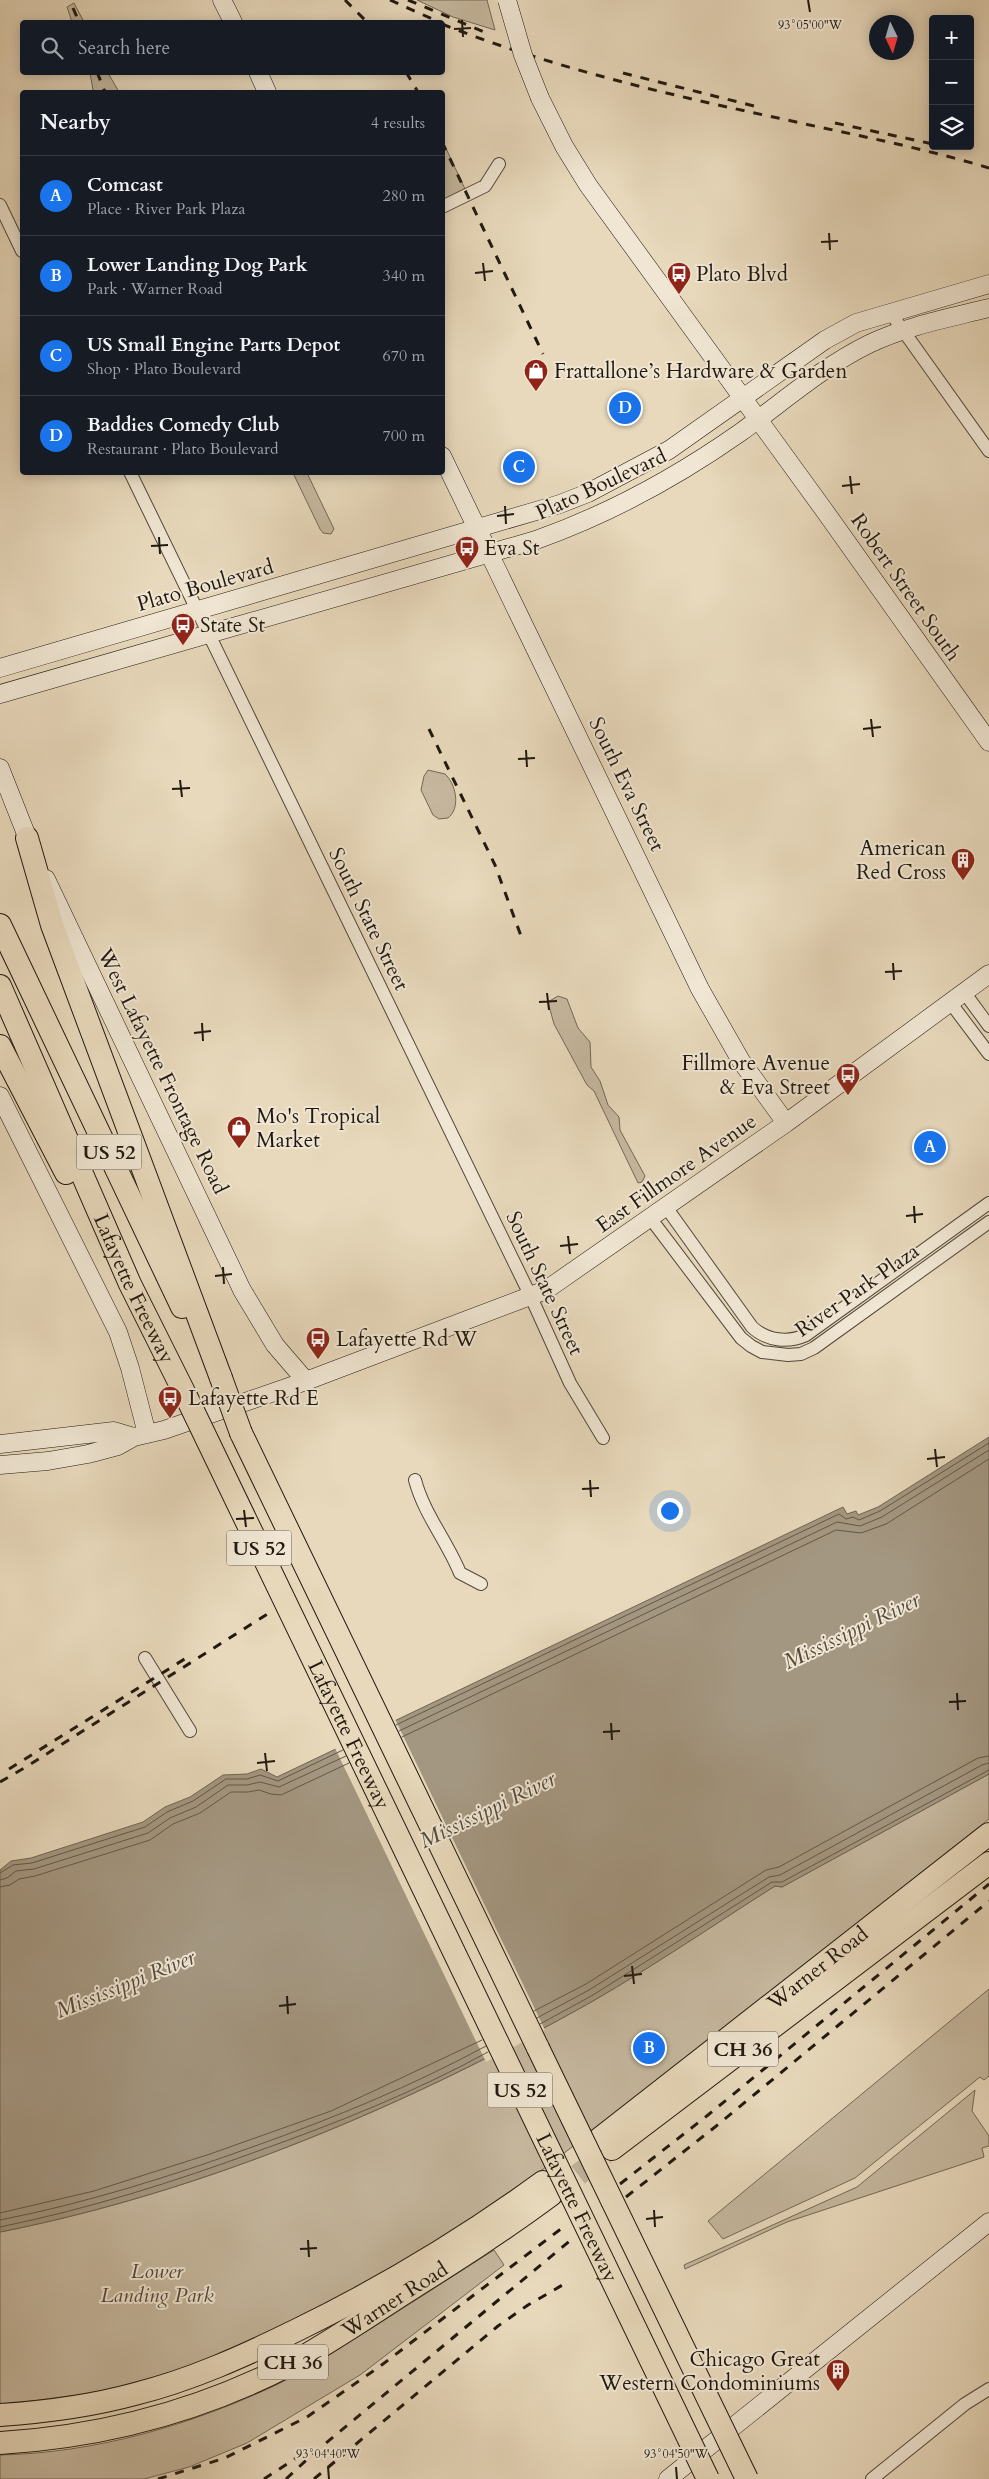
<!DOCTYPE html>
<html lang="en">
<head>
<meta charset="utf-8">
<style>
  :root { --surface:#171b24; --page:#242831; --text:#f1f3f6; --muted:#9ea1a6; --line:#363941; --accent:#1a73e8 }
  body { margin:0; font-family:Cardo,serif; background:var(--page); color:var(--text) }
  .controls { position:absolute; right:15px; top:15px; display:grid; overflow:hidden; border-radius:5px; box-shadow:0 2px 12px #0003 }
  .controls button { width:45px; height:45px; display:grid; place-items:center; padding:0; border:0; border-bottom:1px solid var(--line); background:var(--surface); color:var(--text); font:25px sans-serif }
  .compass { position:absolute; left:869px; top:15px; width:45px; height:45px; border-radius:50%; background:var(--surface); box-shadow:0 2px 12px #0003; rotate:175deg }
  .you { position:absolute; left:669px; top:1510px; width:18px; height:18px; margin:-12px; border:4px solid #fff; border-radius:50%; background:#1a73e8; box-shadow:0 0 0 8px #1a73e833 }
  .badge { display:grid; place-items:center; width:32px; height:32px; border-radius:50%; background:var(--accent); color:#fff; font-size:16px; font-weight:700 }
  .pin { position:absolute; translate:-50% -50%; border:2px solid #fff; box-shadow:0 1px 5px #0006 }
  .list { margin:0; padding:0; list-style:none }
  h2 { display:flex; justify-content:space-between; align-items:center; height:65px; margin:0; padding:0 20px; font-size:21px }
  h2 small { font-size:16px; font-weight:400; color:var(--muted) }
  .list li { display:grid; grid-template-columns:32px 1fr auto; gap:15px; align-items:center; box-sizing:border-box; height:80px; padding:0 20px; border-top:1px solid var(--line) }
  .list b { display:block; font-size:19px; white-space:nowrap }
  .list p { margin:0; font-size:16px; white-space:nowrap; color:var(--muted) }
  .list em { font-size:16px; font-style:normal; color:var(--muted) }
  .icon { flex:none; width:28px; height:28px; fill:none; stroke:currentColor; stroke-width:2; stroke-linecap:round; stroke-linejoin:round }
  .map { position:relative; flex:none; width:989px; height:2479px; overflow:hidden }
  .search { position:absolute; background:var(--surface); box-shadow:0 2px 12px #0003; left:20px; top:20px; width:425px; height:55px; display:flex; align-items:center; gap:12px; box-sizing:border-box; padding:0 18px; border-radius:5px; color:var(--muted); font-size:19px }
  .panel { position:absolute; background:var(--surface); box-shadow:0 2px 12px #0003; left:20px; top:90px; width:425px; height:385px; border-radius:5px }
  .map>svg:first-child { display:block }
  .green { fill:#c6b89f; stroke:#736857 }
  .water { fill:#a49781; stroke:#6f6453 }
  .pier { fill:#e8d9bc }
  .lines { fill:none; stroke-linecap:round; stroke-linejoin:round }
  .shore { stroke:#625848; stroke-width:1 }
  .highway-tunnel { stroke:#c0b299; stroke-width:22; stroke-dasharray:22 11; stroke-linecap:butt }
  .street-casing { stroke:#52483a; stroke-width:14 }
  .secondary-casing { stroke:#20180f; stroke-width:19 }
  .highway-casing { stroke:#20180f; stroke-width:24 }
  .street { stroke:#f0e6d3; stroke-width:12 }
  .secondary { stroke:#f0e6d3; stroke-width:18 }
  .highway { stroke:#e8d9bc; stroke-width:22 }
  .rail { stroke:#20180f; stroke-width:3; stroke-dasharray:9 9; stroke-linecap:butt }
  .secondary-bridge-casing { stroke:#20180f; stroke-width:19; stroke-linecap:butt }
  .highway-bridge-casing { stroke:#20180f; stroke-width:24; stroke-linecap:butt }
  .secondary-bridge { stroke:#f0e6d3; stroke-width:18 }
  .highway-bridge { stroke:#e8d9bc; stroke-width:22 }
  .ticks { fill:none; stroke:#20180f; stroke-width:2 }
  .labels { text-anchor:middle; stroke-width:4; stroke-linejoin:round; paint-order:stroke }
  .shield { fill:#f0e6d3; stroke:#5e564a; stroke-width:1 }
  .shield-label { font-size:20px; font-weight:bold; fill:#20180f }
  .poi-label { font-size:21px; fill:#20180f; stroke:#f0e6d3; text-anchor:start }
  .street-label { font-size:21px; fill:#20180f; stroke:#f0e6d3 }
  .park-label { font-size:21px; font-style:italic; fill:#52483a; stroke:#f0e6d3 }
  .water-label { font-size:22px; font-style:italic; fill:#554b3d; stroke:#f0e6d3 }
  .ticks-label { font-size:12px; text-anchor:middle; fill:#20180f; stroke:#f0e6d3; stroke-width:4; stroke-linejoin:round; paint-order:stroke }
</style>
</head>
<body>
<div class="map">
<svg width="989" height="2479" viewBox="0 0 989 2479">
  <rect width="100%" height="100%" fill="#e8d9bc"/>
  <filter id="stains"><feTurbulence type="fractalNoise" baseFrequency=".004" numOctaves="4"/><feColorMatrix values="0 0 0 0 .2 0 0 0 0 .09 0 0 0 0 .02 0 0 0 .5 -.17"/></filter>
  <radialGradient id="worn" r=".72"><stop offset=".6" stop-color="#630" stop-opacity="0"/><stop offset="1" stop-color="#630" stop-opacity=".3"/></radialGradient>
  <path class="green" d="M417,0H487L495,30L453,17Z
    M74,3L84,22H72L67,7Z
    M90,73H108L119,92H96L93,90Z
    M443,142L465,189L443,200H442Z
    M293,473H307L334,529L331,534L323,533L320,529Z
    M428,770L445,774C456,784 461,808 448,818L439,819L433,815L421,790L424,776Z
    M558,996L567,999L578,1028L590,1042L591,1067L600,1081L608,1105L619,1117L620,1130L645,1176L642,1182L638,1183L594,1091L587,1085L554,1024L548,1002Z
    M989,1774V1819L618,2112L534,2176L436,2242L326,2304L241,2345L189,2367L101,2392L0,2405V2232C207,2191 411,2104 593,2001C655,1965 715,1924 775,1886L782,1887Z
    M989,1989V2076L984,2080L980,2077L855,2178L723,2239L708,2221Z
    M975,2090L972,2111L989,2136V2146L982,2148L984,2157L787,2222L685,2269L684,2265L857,2187Z
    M494,2250L504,2265L360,2375L247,2443L189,2467L144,2479H0V2455C95,2453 192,2425 278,2384C311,2368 341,2347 372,2328C413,2302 453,2276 494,2250Z"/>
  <path class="water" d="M989,1437V1774L782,1887L775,1886C715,1924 655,1965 593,2001C410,2104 207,2191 0,2232V1870L11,1861L31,1858L143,1822L165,1807L190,1797L223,1775L247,1774L261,1769L277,1777L843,1507L847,1514L856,1511L858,1515L878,1507Z"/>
  <path class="pier" d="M394,1717L545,2030L486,2062L334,1746Z"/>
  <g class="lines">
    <path class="shore" d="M396,1725L839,1514L846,1519L853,1517L859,1520L880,1511L989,1443
      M399,1731L837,1522L860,1526L882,1517L989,1450
      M402,1737L836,1530L861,1533L886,1524L989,1459
      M0,1873L13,1865L32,1863L145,1827L167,1812L193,1801L226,1779H247L260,1775L278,1781L343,1750
      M0,1880L7,1878L16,1871L34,1869L148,1833L170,1818L196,1807L228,1785H247L260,1782L279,1787L346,1756
      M0,1887L10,1885L19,1879L35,1876L150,1840L173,1824L200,1813L231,1792H248L259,1790L271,1794L281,1795L349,1763
      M534,2011L586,1984L766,1870L779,1867L978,1758L989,1756
      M537,2018L589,1990L769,1877L780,1875L982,1765L989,1763
      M540,2024L593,1995L772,1882H782L989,1770
      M0,2213L94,2191L210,2154L331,2111L482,2040
      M0,2220C87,2203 172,2176 255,2146C334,2118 412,2086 486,2046
      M0,2227C88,2209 174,2182 258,2151C337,2123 415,2092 488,2052"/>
    <path class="highway-tunnel" d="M552,2195L605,2154"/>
    <defs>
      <path id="street" d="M0,205L22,251
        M442,207L485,186L499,164
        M890,312L989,451
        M130,472L531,1297L570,1383L603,1438
        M964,992L989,1026
        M950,1002L989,1054
        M666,1207L752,1327C767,1341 788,1343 806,1335L989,1203
        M651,1219L741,1338L751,1346L762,1352L788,1355L801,1354L814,1348L989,1222
        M415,1480C424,1514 447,1541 460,1573L481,1584
        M145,1658L190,1731
        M872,2479L965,2404L989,2389"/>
      <path id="secondary" d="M222,0L233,22
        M258,72L267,92
        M540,98L564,146L588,185L824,510L989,742
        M442,456L700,989L741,1061L786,1123
        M0,668L560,504L588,493L669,450L825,340L856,323L989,284
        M0,694L536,540C609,514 677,477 741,432C783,402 822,367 869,344C906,326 949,318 989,308
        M0,768L32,849
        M46,879L242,1290L275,1345L306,1381
        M0,1096L118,1332L130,1368L147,1434
        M0,1444L114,1431L134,1437
        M0,1465L48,1461L88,1454L118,1446L134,1437L164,1430L306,1381L546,1290L786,1123L989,974
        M668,2479L989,2222"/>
      <g id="highway">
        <path d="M27,838L52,925L221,1378"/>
        <path d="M0,925L182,1307"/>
        <path id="s1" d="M0,986L130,1284L186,1396"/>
        <path d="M0,1046L66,1173"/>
        <path d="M241,1433L538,2048"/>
        <path id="s2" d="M598,2140L989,1834"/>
        <path d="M612,2149L989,1863"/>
        <path d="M0,2415C45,2412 91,2406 135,2394C191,2380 244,2356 297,2330C383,2288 466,2238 543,2182"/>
        <path id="s3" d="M0,2443C100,2437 197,2412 287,2366C328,2344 367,2317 406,2292C455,2261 504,2230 551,2195"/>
      </g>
    </defs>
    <use href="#street" class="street-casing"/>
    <use href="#secondary" class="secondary-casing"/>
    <use href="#highway" class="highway-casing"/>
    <use href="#street" class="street"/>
    <use href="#secondary" class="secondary"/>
    <use href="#highway" class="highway"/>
    <path class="rail" d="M345,0L367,22
      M390,0L439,22
      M408,0L484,32
      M73,8L79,22
      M442,24C550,67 665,94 778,118C849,134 920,147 989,168
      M97,72L105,92
      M406,72L418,92
      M623,73L758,107
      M835,123L933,144
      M442,142L543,354
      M429,729L495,865L521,936
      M9,1769L191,1655
      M0,1782L26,1767L269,1613
      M620,2184L708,2115L989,1884
      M626,2197L715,2127L989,1901
      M158,2479L225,2458L307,2417L379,2367L566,2225
      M264,2479L310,2449
      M286,2479L314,2453L572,2239
      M314,2479L498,2326L528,2305L566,2283"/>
    <defs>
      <path id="secondary-bridge" d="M507,0L523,55L540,98"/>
      <g id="highway-bridge">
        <path d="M221,1378L241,1433"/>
        <path id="s4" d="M186,1396L708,2479"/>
        <path d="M538,2048L747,2479"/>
      </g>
    </defs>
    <use href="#secondary-bridge" class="secondary-bridge-casing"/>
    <use href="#highway-bridge" class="highway-bridge-casing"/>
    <use href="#secondary-bridge" class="secondary-bridge"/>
    <use href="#highway-bridge" class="highway-bridge"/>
  </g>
  <path class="ticks" d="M808,0L810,12M462,20L463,37M454,29L471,28M829,233L830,250M821,242L838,241M483,263L485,281M475,273L493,271M850,476L852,494M842,486L860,484M505,506L506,524M497,516L514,514M159,537L160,554M151,546L168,545M871,719L873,737M863,729L881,727M526,750L527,767M518,759L535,758M180,780L182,797M172,789L190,788M893,963L894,980M885,972L902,971M547,993L549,1010M539,1002L557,1001M202,1023L203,1041M194,1033L211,1031M914,1206L915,1223M906,1216L923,1214M568,1236L570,1254M560,1246L578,1244M223,1267L224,1284M215,1276L232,1274M935,1449L937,1467M927,1459L945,1457M590,1480L591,1497M582,1489L599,1488M244,1510L246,1527M236,1519L254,1518M957,1693L958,1710M949,1702L966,1701M611,1723L612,1740M603,1732L620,1731M265,1753L267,1771M257,1763L275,1761M632,1966L634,1984M624,1976L642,1974M287,1996L288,2014M279,2006L296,2004M654,2210L655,2227M646,2219L663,2217M308,2240L309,2257M300,2249L317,2248M328,2467L329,2479M676,2467L677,2479"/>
  <defs>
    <symbol id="bus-pin" viewBox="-11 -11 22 30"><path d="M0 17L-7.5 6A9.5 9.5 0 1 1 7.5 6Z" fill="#8f2418" stroke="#f0e6d3"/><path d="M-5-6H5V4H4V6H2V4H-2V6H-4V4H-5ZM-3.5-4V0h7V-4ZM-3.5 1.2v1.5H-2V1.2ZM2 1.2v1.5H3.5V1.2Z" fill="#fff"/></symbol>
    <symbol id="shop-pin" viewBox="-11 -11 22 30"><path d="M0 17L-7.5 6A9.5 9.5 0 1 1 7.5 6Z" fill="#8f2418" stroke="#f0e6d3"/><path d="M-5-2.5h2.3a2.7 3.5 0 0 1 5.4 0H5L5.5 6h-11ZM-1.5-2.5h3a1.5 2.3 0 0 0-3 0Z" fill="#fff"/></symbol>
    <symbol id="building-pin" viewBox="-11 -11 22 30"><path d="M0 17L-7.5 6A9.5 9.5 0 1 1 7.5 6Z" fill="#8f2418" stroke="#f0e6d3"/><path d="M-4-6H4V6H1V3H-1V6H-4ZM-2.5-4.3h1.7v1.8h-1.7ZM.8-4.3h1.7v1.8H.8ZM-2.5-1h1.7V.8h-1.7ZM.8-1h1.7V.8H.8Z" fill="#fff"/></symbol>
  </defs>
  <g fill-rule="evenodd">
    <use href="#bus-pin" x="665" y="260" width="28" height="38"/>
    <use href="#shop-pin" x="522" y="357" width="28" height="38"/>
    <use href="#bus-pin" x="453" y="534" width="28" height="38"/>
    <use href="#bus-pin" x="169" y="611" width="28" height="38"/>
    <use href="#building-pin" x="949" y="846" width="28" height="38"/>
    <use href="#bus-pin" x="834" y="1061" width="28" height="38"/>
    <use href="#shop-pin" x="225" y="1114" width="28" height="38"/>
    <use href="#bus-pin" x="304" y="1325" width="28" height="38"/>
    <use href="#bus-pin" x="156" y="1384" width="28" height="38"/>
    <use href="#building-pin" x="824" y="2357" width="28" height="38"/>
  </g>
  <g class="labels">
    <g class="shield">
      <rect x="76.5" y="1134.5" width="65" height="35" rx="4"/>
      <rect x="226.5" y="1530.5" width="65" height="35" rx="4"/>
      <rect x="708" y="2031.5" width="70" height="35" rx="4"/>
      <rect x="487.5" y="2072.5" width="65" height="35" rx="4"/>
      <rect x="258" y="2344.5" width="70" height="35" rx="4"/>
    </g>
    <g class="shield-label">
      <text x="109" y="1159">US 52</text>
      <text x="259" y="1555">US 52</text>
      <text x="743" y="2056">CH 36</text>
      <text x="520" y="2097">US 52</text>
      <text x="293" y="2369">CH 36</text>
    </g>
    <g class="poi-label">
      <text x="696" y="281">Plato Blvd</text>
      <text x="554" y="378">Frattallone’s Hardware &amp; Garden</text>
      <text x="484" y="555">Eva St</text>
      <text x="200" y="632">State St</text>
      <text x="946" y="855" text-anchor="end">American<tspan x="946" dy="24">Red Cross</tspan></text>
      <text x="830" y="1070" text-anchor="end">Fillmore Avenue<tspan x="830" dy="24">&amp; Eva Street</tspan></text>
      <text x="256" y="1123">Mo's Tropical<tspan x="256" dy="24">Market</tspan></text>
      <text x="336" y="1346">Lafayette Rd W</text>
      <text x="188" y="1405">Lafayette Rd E</text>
      <text x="820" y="2366" text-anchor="end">Chicago Great<tspan x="820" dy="24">Western Condominiums</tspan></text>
    </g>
    <g class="street-label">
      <text transform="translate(601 484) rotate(-25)" y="7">Plato Boulevard</text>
      <text transform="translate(205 585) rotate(-16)" y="7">Plato Boulevard</text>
      <text transform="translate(906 587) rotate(55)" y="7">Robert Street South</text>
      <text transform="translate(627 784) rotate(64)" y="7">South Eva Street</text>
      <text transform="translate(369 919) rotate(64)" y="7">South State Street</text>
      <text transform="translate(163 1071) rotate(64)" y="7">West Lafayette Frontage Road</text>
      <text transform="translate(676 1173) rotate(-35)" y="7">East Fillmore Avenue</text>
      <text transform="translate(545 1283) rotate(65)" y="7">South State Street</text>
      <text dy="7" stroke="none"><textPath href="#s1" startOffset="331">Lafayette Freeway</textPath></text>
      <text transform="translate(857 1290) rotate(-35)" y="7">River Park Plaza</text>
      <text dy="7" stroke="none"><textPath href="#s4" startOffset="376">Lafayette Freeway</textPath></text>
      <text dy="7" stroke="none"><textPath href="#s2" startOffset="279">Warner Road</textPath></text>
      <text dy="7" stroke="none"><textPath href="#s4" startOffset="901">Lafayette Freeway</textPath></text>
      <text dy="7" stroke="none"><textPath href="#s3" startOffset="426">Warner Road</textPath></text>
    </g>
    <g class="park-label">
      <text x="157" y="2278">Lower<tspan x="157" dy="24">Landing Park</tspan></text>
    </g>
    <g class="water-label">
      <text transform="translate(851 1630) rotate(-26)" y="8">Mississippi River</text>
      <text transform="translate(487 1809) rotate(-26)" y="8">Mississippi River</text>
      <text transform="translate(125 1983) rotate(-22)" y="8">Mississippi River</text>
    </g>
  </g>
  <g class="ticks-label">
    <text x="810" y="29">93°05'00"W</text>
    <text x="328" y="2458">93°04'40"W</text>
    <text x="676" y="2458">93°04'50"W</text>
  </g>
  <rect width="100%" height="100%" filter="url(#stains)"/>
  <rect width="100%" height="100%" fill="url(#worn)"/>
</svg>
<div class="controls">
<button>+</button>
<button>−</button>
<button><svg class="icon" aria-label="layers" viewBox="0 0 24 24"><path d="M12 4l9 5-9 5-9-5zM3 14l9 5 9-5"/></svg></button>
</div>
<svg class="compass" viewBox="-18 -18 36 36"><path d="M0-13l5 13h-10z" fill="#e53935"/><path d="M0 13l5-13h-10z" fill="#9ea1a6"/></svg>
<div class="you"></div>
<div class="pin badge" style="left:930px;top:1147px">A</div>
<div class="pin badge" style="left:649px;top:2048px">B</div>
<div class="pin badge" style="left:519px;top:467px">C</div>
<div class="pin badge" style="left:625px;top:408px">D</div>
<div class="search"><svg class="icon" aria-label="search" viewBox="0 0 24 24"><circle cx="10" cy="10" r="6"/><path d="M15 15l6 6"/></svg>Search here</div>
<section class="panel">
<h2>Nearby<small>4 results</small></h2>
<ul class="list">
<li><span class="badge">A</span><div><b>Comcast</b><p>Place · River Park Plaza</p></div><em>280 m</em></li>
<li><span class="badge">B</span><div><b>Lower Landing Dog Park</b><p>Park · Warner Road</p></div><em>340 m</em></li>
<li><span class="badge">C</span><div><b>US Small Engine Parts Depot</b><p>Shop · Plato Boulevard</p></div><em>670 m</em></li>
<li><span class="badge">D</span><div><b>Baddies Comedy Club</b><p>Restaurant · Plato Boulevard</p></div><em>700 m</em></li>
</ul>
</section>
</div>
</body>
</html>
